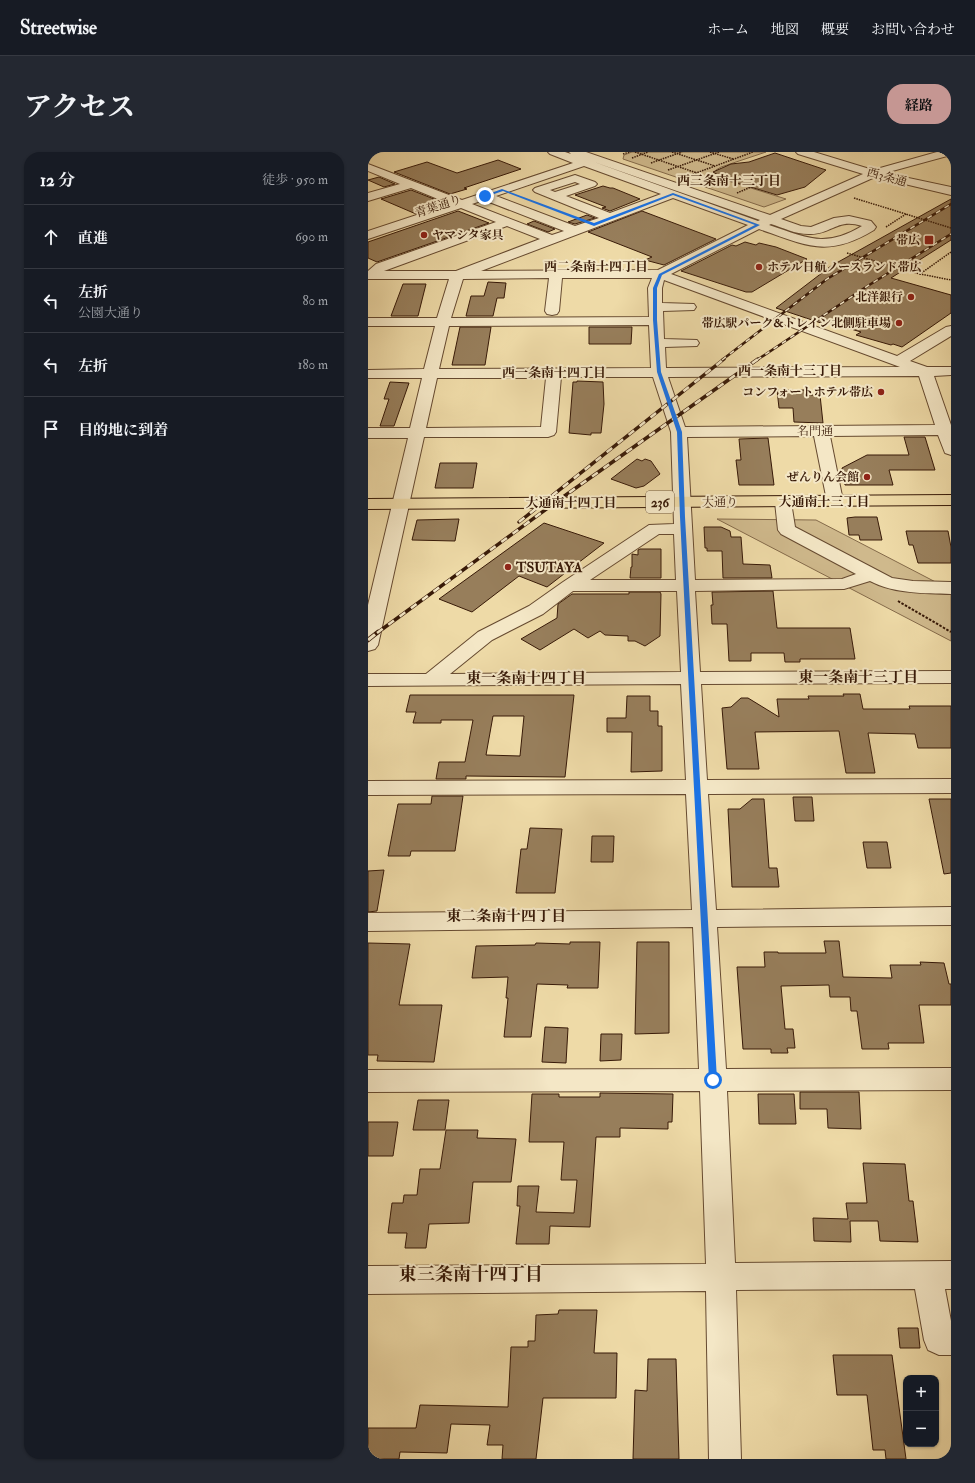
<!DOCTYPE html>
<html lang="ja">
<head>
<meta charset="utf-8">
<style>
  :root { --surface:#171b24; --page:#242831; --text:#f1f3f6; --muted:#9ea1a6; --line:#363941; --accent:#c59692 }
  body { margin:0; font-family:"IM FELL Double Pica","Noto Serif JP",serif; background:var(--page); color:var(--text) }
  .controls { position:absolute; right:12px; bottom:12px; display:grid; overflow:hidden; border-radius:8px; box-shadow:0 1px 3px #0004 }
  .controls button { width:36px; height:36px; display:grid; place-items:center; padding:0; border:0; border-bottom:1px solid var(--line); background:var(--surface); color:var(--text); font:20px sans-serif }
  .stop { position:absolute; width:12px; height:12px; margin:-9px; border:3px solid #1a73e8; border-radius:50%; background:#fff }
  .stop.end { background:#1a73e8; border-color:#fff; box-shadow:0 1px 4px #0008 }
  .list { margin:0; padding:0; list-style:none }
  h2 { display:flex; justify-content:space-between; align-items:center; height:52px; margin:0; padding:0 16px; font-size:17px }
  h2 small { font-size:13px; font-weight:400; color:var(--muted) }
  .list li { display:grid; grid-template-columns:26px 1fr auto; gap:12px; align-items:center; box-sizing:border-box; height:64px; padding:0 16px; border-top:1px solid var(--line) }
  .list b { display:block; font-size:15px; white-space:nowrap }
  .list p { margin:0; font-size:13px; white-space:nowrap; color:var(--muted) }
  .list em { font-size:13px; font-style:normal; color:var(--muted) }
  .icon { flex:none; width:22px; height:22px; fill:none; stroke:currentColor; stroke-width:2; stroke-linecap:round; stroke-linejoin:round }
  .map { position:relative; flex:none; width:583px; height:1307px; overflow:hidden; border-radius:16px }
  header { display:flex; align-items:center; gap:24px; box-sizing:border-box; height:56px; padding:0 20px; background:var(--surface); border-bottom:1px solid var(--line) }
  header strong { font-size:19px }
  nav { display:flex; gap:22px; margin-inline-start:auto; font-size:14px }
  .intro { display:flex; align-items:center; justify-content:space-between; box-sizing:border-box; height:96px; padding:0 24px }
  h1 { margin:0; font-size:28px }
  .button { padding:10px 18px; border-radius:16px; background:var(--accent); color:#111; font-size:14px; font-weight:700 }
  main { display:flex; gap:24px; padding:0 24px }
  aside { flex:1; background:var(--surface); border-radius:16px; box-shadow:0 1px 3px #0004 }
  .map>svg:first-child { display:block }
  .green { fill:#cfb98c; stroke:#846a4a }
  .building { fill:#977e5b; stroke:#381a08; fill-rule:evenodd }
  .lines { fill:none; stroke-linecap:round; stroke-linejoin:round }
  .minor-casing { stroke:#664a30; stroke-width:2 }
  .highway-casing { stroke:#381a08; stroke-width:2 }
  .path-far1 { stroke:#381a08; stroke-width:1.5; stroke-dasharray:1.5 1; stroke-linecap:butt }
  .path { stroke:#381a08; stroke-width:2; stroke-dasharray:2.5 1.5; stroke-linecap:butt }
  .minor { fill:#f4e7c6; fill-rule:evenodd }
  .highway { fill:#eedaa7; fill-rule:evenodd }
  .rail-far2-casing { stroke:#381a08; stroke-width:2.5 }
  .rail-far1-casing { stroke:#381a08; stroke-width:3.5 }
  .rail-casing { stroke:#381a08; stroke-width:4.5 }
  .rail-far2 { stroke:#f4e7c6; stroke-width:1.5; stroke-dasharray:5; stroke-linecap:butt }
  .rail-far1 { stroke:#f4e7c6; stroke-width:2.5; stroke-dasharray:7; stroke-linecap:butt }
  .rail { stroke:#f4e7c6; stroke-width:3; stroke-dasharray:9; stroke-linecap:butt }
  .route { fill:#1a73e8 }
  .poi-dot { fill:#8f2418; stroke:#f4e7c6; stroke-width:1.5 }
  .labels { text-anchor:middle; stroke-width:4; stroke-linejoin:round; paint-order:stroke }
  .far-street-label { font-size:12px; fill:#381a08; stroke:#f4e7c6 }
  .far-poi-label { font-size:12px; font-weight:bold; fill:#381a08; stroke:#f4e7c6; text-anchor:end }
  .far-neighbourhood-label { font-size:13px; font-weight:bold; fill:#381a08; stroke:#f4e7c6 }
  .shield { fill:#f4e7c6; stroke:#705841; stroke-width:1 }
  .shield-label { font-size:13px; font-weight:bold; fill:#381a08 }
  .poi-label { font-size:14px; font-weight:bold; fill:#381a08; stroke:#f4e7c6; text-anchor:start }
  .neighbourhood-label { font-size:15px; font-weight:bold; fill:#381a08; stroke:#f4e7c6 }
  .near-neighbourhood-label { font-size:18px; font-weight:bold; fill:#381a08; stroke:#f4e7c6 }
</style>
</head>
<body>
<header>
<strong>Streetwise</strong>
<nav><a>ホーム</a><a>地図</a><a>概要</a><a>お問い合わせ</a></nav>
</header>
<div class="intro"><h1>アクセス</h1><a class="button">経路</a></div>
<main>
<aside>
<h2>12 分<small>徒歩 · 950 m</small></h2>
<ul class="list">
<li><svg class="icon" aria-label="ahead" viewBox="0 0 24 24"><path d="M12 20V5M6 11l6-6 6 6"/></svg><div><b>直進</b></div><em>690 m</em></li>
<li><svg class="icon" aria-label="left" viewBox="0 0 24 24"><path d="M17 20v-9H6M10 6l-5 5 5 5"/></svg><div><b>左折</b><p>公園大通り</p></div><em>80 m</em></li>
<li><svg class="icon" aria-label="left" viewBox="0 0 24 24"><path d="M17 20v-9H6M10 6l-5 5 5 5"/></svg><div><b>左折</b></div><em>180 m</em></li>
<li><svg class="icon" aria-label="arrive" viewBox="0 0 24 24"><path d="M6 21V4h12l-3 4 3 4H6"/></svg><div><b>目的地に到着</b></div></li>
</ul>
</aside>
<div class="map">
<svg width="583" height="1307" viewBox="0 0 583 1307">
  <rect width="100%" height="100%" fill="#eedaa7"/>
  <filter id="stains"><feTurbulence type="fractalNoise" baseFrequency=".005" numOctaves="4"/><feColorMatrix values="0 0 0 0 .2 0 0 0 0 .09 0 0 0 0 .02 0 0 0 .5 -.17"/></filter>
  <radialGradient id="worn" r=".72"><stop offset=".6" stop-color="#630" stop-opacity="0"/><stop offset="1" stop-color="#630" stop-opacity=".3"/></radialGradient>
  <path class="green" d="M264,0H398L353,15L348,18V21L354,27L418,47L396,55L255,7L256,3Z
    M349,367L448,368L583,438V489Z"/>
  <path class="building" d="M407,1L458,18L437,35L409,43L359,28L345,20L363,12L381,10Z
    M130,8L153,17L96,36L99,37L82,42L26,20L59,10L89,21Z
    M11,25L27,32L16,35L0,28Z
    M235,34L242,36H245L272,47L242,59L234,56L238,55L207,43Z
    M43,38L66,47L64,48L75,53L48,62L13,47Z
    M583,47V88L523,126L583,143V161L534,195L525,192L523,193L488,183L493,180L456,169L453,171L408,156L463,114Z
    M90,59L121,71L9,110L0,106V90Z
    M274,59L348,87L296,113L277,108L284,105L220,80Z
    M219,63L227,66L207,72L200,70Z
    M166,69L187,77L180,80L159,72Z
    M377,90L388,93L391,91L408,95L439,107L384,140H378L313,119L364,93L368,94Z
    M120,130L138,131L136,146H129L125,164H98L103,144H116Z
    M35,132H58L50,164H23Z
    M92,175H123L117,213H84Z
    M221,175H264L263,192H221Z
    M209,229L235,230L236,252L233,281H223V283L201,281L205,230H209Z
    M22,230L41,231L26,274H12L21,247H16Z
    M409,238H440V243H452L455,271L426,270L425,256H411Z
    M536,285H557L567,318H521L525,333H477L474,316L499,303H541Z
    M400,286L406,333H371L368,308H373L371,287Z
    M269,307L274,309L277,307L283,309L292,322L276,334L268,336L243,327Z
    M72,311H109L105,336H67Z
    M487,365H509L514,388H492L491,383H481L479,366Z
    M91,367L87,389L44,388L49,368Z
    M176,371L236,391L179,435L151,424L104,460L71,447Z
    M336,375H353L362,379L363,385H373L375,412L402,413L404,426H355L354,399H339V396H337Z
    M538,379H580L583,395V411H550L545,393H541Z
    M272,397H293V426H262L263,415H264V402L270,403V398Z
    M405,439L409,476H482L487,507H432V510H417L416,501H383V509H361L359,472H344L343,453H345L344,440Z
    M261,440H292L293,442L292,484L277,494L267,489H260V484L237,483L232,479L220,486L206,477L172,498L153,487L189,466L190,452L204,442H261Z
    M475,542H492L495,557H542L541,554H583V596H550L547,582L500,581L507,621H478L471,579L387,580L391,617H359L354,556L363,555L373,546H380L411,565L409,547H441L440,544H476Z
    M42,543H206L197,625L98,624V627H68L71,610H97L105,568H73V571H45L48,560H38ZM125,564H156L152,604L118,603Z
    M259,544H282V559H290V574H294V619L263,620L264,580H239V566H258Z
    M64,644H95L87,699H43L42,704H20L30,652H63Z
    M425,645H444L446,669H427Z
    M384,647H396L401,716H409L411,735H364L360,657H372Z
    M561,647H583V721L576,722Z
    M162,676L194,677L187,741H148L153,697H159Z
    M224,684H246L245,710H223Z
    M495,690H519L523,716H499Z
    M16,718L9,759L0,760V719Z
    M456,789H471L475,825L524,826L522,813H553L552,810L576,811L581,832H583V853H551L556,891H520L521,897H494L489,859H483L482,845H462L461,833L413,834L417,877H425L427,896H419L420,901H403V897H375L369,815H397L396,800H410V801H458Z
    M202,790H232L230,836H199L200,833L169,832L163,885H136L140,846H138L140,825L104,826L108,794L167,793L168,791L202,792Z
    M269,790H301V881L267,882Z
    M0,791L42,792L31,853H74L66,910L9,909L10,903H0Z
    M177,875L200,876L198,911L174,910Z
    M233,882H254L253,908L232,909Z
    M432,940H491L493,977L460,976L459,957H432Z
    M232,941L305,942L304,970H300V977L252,976V985H228L222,1075L182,1074L181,1092H148L152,1054H149L150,1034H171L168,1060L206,1061L209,1028H193L196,990H161L164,942H191V945H232Z
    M390,942H426L428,972H391Z
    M50,948H81L77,978H45Z
    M0,970H30L25,1004H0Z
    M78,978H110L109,986L148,987L143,1030H105L101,1071L61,1072L58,1096H37L39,1081H20L24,1051H35L36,1043H49L52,1017H72Z
    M495,1011L537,1012L541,1049H545L550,1090L512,1089L510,1069H482L483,1090L446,1089L445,1066L480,1067L478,1051H499Z
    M191,1158H229L226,1201H249L248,1246H175L168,1307H134L135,1293H119L122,1273L83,1272L79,1301L32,1300L31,1307H0V1276H48L52,1253L140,1255L143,1195H160V1189H167L168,1163L190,1162Z
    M530,1176H550L552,1196H532Z
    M465,1203H524L538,1307H518L517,1298H505L499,1243H469Z
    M280,1207H308L311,1307H265L267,1238L279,1239Z"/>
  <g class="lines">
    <defs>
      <path id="minor" d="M180,0H197L203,2L201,0H218L402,63L495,22L430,2L428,0H446L505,18L569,0H583V3L517,21L583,35V43L507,25L413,67L433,74L443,75L466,66L481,64L503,69L508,75L506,78C460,106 439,94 391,77L303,122L529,204L578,175L583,174V184L542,209L559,215H583V223L566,224L583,273V303L577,301L570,283L462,284L475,349L473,353L467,354L461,353L459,349L446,284L319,285L327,428L474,427L488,422L413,382L410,378L407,350L409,346L415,345L421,346L423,350L427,375L524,426L545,429L583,430V442C556,441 527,442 502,429L476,437L327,439L332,520L583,519V531L333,532L339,628L583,627V641L340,642L348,758L583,755V773L349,775L358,917L583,916V938L359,939L367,1111L583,1109V1137H577L583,1169V1203H571L560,1198L556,1188L547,1137L368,1138L373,1307H341L338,1139L0,1142V1114L338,1112L332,939L0,940V918L331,917L325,775L0,779V761L324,758L318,642L0,643V629L318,628L313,532L0,534V522H58L110,480L161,454L195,430L281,373L306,372L303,280L285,225H193L188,280L186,283L180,285H56L10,493L7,497L0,499V453L40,286H0V276H42L54,226H0V218L56,217L67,174H0V166H69L81,127H0V119L8,112L128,70L93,56L0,87V79L82,52L43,36L0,49V41L32,32L0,19V12L94,48L205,11L182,2ZM226,10L392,68L390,69ZM216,14L293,42L242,61L198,44L227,34L229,32L227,30L207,23L167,36L165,38L167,40L231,66L207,74L128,44ZM207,30L212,32L187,40L182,38ZM305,46L380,73L290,118L113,119ZM116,48L196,79L184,83L104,52ZM403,72C416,76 429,83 443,82C464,82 469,66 494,74C457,96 440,86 401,73ZM139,74L172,87L88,119H16ZM181,126L177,159L179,162L184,163L189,162L191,159L194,126H284L280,136L281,165L83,166L95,127ZM296,128L532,215L298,216L297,195L329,194L331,191L329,188L296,187L295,159L326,158L328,155L326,152L294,151V136ZM281,173L283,216L71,217L81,174ZM551,224L567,273L317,275L300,225ZM69,226H178L173,275L58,276ZM291,382H306L308,428H222ZM205,439H309L313,520L82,522L124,488L175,462Z"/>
      <path id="highway" d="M583,343V353L0,357V347Z"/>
    </defs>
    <use href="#minor" class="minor-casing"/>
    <use href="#highway" class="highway-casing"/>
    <path class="path-far1" d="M267,0L329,21
      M304,0L347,14
      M342,0L365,7
      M255,2L262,0
      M264,6L280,0
      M283,11L314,0
      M300,18L351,0
      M320,24L385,0
      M369,41L383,35
      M486,46L583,76
      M518,75L538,62
      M583,100L552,122L583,128
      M479,101L552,122"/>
    <path class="path" d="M530,449L583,480"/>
    <use href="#minor" class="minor"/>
    <use href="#highway" class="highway"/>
    <defs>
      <path id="rail-far2" d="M354,208L459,127L583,52
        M389,208L498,135L583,82"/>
      <path id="rail-far1" d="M151,370L356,207
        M9,481L188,350L390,207"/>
      <path id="rail" d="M0,488L10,480"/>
    </defs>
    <use href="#rail-far2" class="rail-far2-casing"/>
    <use href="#rail-far1" class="rail-far1-casing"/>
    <use href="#rail" class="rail-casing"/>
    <use href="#rail-far2" class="rail-far2"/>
    <use href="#rail-far1" class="rail-far1"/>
    <use href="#rail" class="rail"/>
  </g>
  <path class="route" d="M134,37L226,71L305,41L392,73L294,123L289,136V168L293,220L314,280L317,365L349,928L345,931L341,928L312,365L309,280L289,220L285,168V136L291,122L387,73L305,43L226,74L135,39L117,45L115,44Z"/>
  <g class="poi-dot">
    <circle cx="56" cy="83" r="4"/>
    <rect x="556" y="83" width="10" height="10" rx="2"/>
    <circle cx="391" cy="115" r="4"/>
    <circle cx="543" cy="145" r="4"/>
    <circle cx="531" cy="171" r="4"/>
    <circle cx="513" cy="240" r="4"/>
    <circle cx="499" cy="325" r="4"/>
    <circle cx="140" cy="415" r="4"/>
  </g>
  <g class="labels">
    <g class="far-street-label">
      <text transform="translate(519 25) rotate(15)" y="4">西3条通</text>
      <text transform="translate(70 54) rotate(-18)" y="4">青葉通り</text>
      <text x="447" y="283">名門通</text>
      <text x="352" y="354">大通り</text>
    </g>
    <g class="far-poi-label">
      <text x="64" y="87" text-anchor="start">ヤマシタ家具</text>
      <text x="552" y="92">帯広</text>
      <text x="399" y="119" text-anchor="start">ホテル日航ノースランド帯広</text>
      <text x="535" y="149">北洋銀行</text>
      <text x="523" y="175">帯広駅パーク&amp;トレイン北側駐車場</text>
      <text x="505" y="244">コンフォートホテル帯広</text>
      <text x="491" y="329">ぜんりん会館</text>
    </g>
    <g class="far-neighbourhood-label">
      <text x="361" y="33">西三条南十三丁目</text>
      <text x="228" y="119">西二条南十四丁目</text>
      <text x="422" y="223">西一条南十三丁目</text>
      <text x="186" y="225">西一条南十四丁目</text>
      <text x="456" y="354">大通南十三丁目</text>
      <text x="203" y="355">大通南十四丁目</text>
    </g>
    <rect class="shield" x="278" y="339" width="28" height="22" rx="3"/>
    <g class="shield-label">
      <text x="292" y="355">236</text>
    </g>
    <g class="poi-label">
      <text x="148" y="420">TSUTAYA</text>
    </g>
    <g class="neighbourhood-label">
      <text x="490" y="530">東一条南十三丁目</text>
      <text x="158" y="531">東一条南十四丁目</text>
      <text x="138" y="769">東二条南十四丁目</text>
    </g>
    <g class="near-neighbourhood-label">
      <text x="103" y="1128">東三条南十四丁目</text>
    </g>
  </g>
  <rect width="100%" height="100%" filter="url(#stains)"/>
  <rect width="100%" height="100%" fill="url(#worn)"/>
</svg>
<div class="controls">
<button>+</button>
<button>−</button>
</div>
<div class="stop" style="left:345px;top:928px"></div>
<div class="stop end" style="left:117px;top:44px"></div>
</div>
</main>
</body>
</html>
